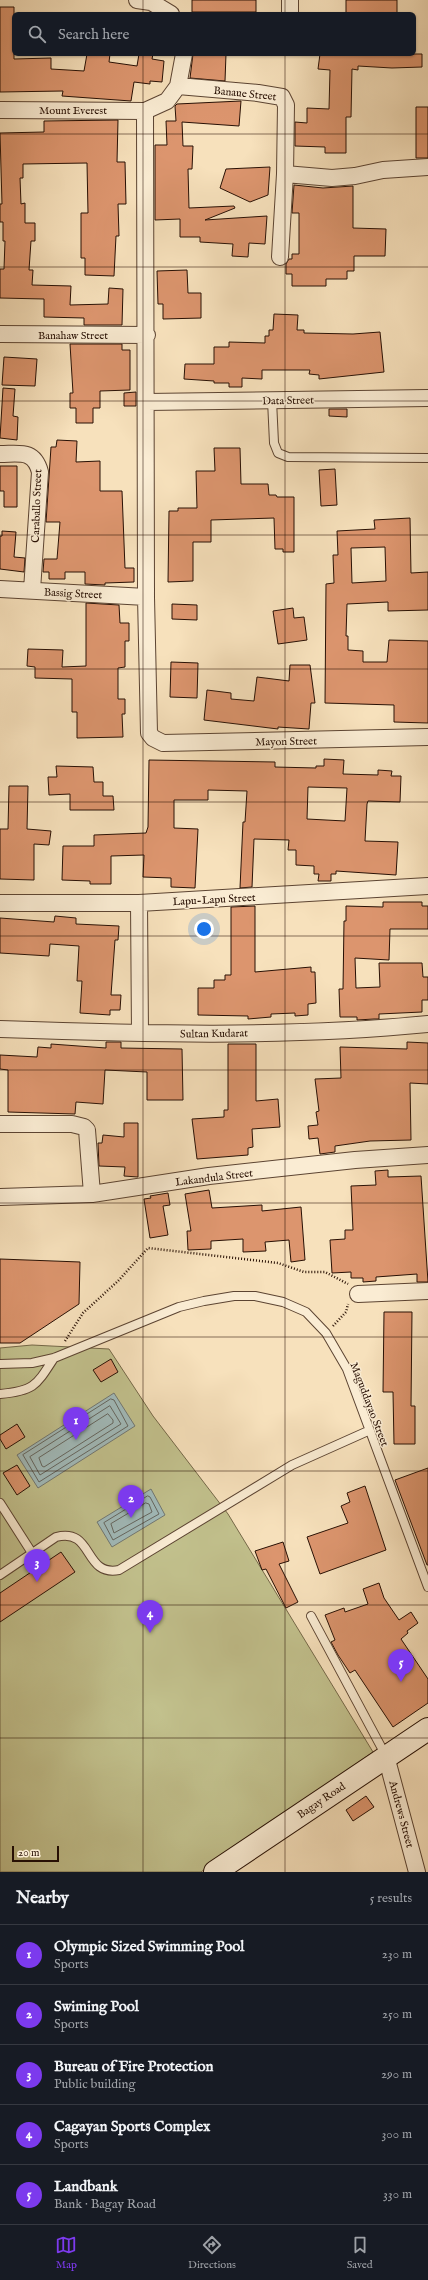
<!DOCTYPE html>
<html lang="en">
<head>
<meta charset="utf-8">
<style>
  :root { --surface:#171b24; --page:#20242c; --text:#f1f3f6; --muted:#9ea1a6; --line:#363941; --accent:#7c3aed }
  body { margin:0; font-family:"IM FELL English",serif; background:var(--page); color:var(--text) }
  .scale { position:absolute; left:12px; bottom:10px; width:47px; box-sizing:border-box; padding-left:4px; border:2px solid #281004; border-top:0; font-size:11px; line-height:14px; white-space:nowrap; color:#281004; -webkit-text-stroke:3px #faecd3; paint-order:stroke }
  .you { position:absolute; left:204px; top:929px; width:14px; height:14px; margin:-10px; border:3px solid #fff; border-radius:50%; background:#1a73e8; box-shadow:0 0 0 6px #1a73e833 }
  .badge { display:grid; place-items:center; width:26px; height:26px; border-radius:50%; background:var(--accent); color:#fff; font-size:13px; font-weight:700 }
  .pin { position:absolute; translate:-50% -33px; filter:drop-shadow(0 1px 2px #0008) }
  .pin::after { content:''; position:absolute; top:21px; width:14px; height:12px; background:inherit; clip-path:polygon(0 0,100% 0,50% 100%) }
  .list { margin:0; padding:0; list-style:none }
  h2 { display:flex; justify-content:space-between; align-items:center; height:52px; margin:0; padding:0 16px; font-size:17px }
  h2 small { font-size:13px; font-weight:400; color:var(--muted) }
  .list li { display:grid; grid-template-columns:26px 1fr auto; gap:12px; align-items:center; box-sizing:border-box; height:60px; padding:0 16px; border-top:1px solid var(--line) }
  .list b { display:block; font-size:15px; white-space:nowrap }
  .list p { margin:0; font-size:13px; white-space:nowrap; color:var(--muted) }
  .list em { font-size:13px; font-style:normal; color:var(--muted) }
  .icon { flex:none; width:22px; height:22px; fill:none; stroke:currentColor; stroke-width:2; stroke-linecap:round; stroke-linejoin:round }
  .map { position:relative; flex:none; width:428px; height:1872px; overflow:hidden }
  .search { position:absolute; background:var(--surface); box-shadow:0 1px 3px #0004; left:12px; right:12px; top:12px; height:44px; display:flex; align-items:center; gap:10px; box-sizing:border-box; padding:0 14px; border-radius:6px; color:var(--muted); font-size:15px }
  .sheet { height:352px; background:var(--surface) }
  nav { display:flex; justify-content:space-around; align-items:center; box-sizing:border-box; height:56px; border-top:1px solid var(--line); background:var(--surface); font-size:11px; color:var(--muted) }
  nav a { display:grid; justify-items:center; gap:2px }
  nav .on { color:var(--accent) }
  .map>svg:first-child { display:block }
  .green { fill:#c2c18d; stroke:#756848 }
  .water { fill:#a1bbbb; stroke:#717772 }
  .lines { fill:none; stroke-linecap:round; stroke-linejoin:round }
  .shore { stroke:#646660; stroke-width:1 }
  .building { fill:#dc956e; stroke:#281004; fill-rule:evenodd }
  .service-casing { stroke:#5c4432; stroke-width:10 }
  .minor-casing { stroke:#5c4432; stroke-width:18 }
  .secondary-casing { stroke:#281004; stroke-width:24 }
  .path { stroke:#281004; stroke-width:2.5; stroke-dasharray:1 2; stroke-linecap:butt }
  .service { stroke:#faecd3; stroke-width:8 }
  .minor { stroke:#faecd3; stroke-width:16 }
  .secondary { stroke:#faecd3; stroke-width:22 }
  .grid { fill:none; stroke:#281004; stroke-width:1; stroke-opacity:0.55 }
  .labels { text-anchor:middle; stroke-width:3; stroke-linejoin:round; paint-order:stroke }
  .street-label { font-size:11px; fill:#281004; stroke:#faecd3 }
</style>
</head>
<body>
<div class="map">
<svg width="428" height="1872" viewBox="0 0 428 1872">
  <rect width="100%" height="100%" fill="#f7e1bc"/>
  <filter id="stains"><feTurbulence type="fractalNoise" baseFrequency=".005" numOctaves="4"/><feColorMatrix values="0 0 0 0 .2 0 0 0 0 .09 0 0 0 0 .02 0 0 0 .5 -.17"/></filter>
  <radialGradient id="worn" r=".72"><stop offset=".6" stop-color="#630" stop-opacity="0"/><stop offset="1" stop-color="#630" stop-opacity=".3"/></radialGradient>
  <path class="green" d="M32,1345L109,1349L153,1416L228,1514L373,1752L201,1872H0V1348Z"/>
  <path class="water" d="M114,1393L135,1426L38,1488L17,1455Z
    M151,1489L165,1515L112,1547L97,1522Z"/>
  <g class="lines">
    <path class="shore" d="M111,1399L114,1400L128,1426L39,1482L23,1455Z
      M110,1406L121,1424L40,1475L30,1457Z
      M108,1414L113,1420V1423L44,1467L42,1466L39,1458Z
      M148,1496L150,1497L159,1514L113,1540L104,1523Z
      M146,1503L149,1504L152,1512L114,1533L111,1524Z"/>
  </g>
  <path class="building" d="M192,0H256V12H192Z
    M346,0H397V14H346Z
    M0,7H14V59L51,58V69L84,71L87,54H110L109,62L137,66L139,54H153L152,59L164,61L162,82L150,81V84L134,82L131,101L62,96L63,91L0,92Z
    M193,54H226L225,81L190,78Z
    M320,54H422V67L392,68L358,66V70L352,69L351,117H346V153H325V147L295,146V122L307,123V108L329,109L330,70L318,69Z
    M241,101L239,126L182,122L183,146H193L192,169H188L189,208L234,206L235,208L205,220L267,216L265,244L249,243L248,257L232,256L233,244L200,242V237H180V219L155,220V145H167L166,121H176L175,106L177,104Z
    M416,107H428V158H416Z
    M118,120L117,162H125L126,204H118L119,236H116L114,276L85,275V258H81V213H88L87,163L23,164V178H20L21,204L25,203V223H35V241H31L29,270H33L32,285L71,286L70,305L108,304L109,288L123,289L122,325H84V318L44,317V299L0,298V269H4L5,241H3V222H0V204H2L0,133L44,132V121Z
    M270,167L268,195L250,202L220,188L226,169Z
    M294,185L323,188L353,186V228L386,229L385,256H354V271H347V279H326V286H292V274H286V264L289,259H292V254H299V213H292Z
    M187,270L188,293H201V318L163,319V304H158L157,271Z
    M274,314L298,315L297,330H304V333L353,334L380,332L384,372L319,379V375L309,374L310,370H262V379L242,378V387H229V383H214V381L184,379L185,364H214V347H229V342L265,343V336H269V330H273Z
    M70,344H122V350H130V390L100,391V408H93V423H76V408H70V393H73Z
    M4,357L37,359L35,386L2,385Z
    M3,388L15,389L13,416L18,417L17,440L0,438Z
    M136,392V406H124V393Z
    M329,409H347V417L329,416Z
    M57,440L77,441L76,462L100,461V491H122L125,568H134V582L105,583V585L85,584V572H65V579H49V572H43L44,559H57L60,522H46L51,447H56Z
    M214,448H240L241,484H268L269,495H276L277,497H294V552H283V549H275L274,518L211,520V542H193V581L168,582L169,511H178V508H197L196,471H215Z
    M0,466H17V507H4V491H0Z
    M335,469L337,505L321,506L319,470Z
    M410,518L411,573L428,572V610L388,611V602L347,604L346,636H348V650L363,651V662H387L389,640L428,641V723L394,722V705L325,703L326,584L334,583L333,555H338L337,531L375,529L374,520ZM385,547L386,581L352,583L351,548Z
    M2,531L16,532L14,557L25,558L24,572L0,569V536H2Z
    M86,603L119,605L120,623H129V641H125V667L118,668V699H125V714H122L123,737L77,738V712H72V679L35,678V667L27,666L28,649L63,650L62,667L86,666Z
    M172,604L197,605V620L172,619Z
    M293,608L294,618L304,617L307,640L278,644L273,611Z
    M171,662L198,663L197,698L170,697Z
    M290,665H310L315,703H311L309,729L278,727V729L204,720L207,690L231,693V699L254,701L257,677L289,681Z
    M324,759L344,760L343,774L378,775V770L392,771L391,776H401L400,802L368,801L367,804L365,841L398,842L396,875L336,871V874H331V881H318L319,874H314V866L296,865V850H288L289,840L254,839L252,887L240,888L243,822H245L247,791L208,790V800H174V828L198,829L195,888L171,887V878L143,877L144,855L111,856V884H90V881L62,880L63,846H94V835L146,833L148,827L149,760L275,762V767L316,768V766H324ZM308,787L347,788L345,821L307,819Z
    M56,766L93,767L94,782H103V796H113L114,810H70V794L49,795L48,777H57Z
    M9,786H28L27,829L51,831L49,845L34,844V880L0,879V829H8Z
    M383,902H422V906H428V929H390L389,960L355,958L356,988L380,987L379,963H422L423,977H428V1000H422V1012L379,1014V1019H374L357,1020V1017H340L339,989H343L344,921H346V906L383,907Z
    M255,906V972L311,967V972H315L316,1003L308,1004V1015L295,1016V1013L271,1014V1017L248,1019V1016L198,1015V988H214V980H225V975H231V907Z
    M55,916L76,918V924L119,926L118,940H115L111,995H121L120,1010H110V1015L80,1013L82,981H77L79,946L50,944L49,956L0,953V918L54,922Z
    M106,1042H121V1048L182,1049L183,1100H147V1072L105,1070L103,1104L76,1102L75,1114L8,1112V1070L0,1069V1055L37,1057L38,1047L51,1048V1044L106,1048Z
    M407,1042L428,1043V1084L410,1083L411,1140L370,1141L335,1146V1152L320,1154L318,1138L309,1139L308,1126L318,1125L316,1112L319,1111L315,1079L341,1078L340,1047L407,1049Z
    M228,1044H256V1101L278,1099L280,1127L252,1129L253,1147L248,1148V1155L197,1159L192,1119L224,1117V1110H228Z
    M124,1123H138V1177L124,1176L125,1167L99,1166L98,1143H102L103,1135L124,1137Z
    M388,1170V1177L421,1176L428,1282H417V1274L376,1277V1281L363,1282V1278H351V1272L332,1273L330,1240L345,1239V1230H353L351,1186L376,1185L375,1171Z
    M209,1190L212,1208L262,1205V1211L301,1207L305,1260L291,1262L289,1240L265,1242L266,1251L243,1252V1239L211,1241V1249L188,1250L187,1231H191L185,1194Z
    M168,1193L170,1205L163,1206L168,1235L150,1238L144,1199L151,1198L150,1196Z
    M0,1259L80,1262L79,1304L20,1343H0Z
    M384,1312H412L411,1406H415V1444H394L393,1392H383Z
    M111,1359L118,1372L101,1382L93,1370Z
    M17,1424L25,1437L6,1449L0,1439V1435Z
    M17,1465L30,1486L17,1495L3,1473Z
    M428,1468V1565H427L395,1480Z
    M365,1486L386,1550L320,1574L307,1537L348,1523L341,1506L350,1502L347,1493Z
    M283,1542L289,1561L279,1564L298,1602L286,1608L266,1569L262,1570L255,1551Z
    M61,1552L75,1572L0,1622V1593Z
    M379,1583L384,1598L399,1620L411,1612L418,1623L407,1631L408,1633L401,1639L428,1679V1703L393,1727L355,1670L350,1673L338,1655L331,1642L335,1640L325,1615L344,1608L345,1612L368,1604L363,1589Z
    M366,1796L374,1807L353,1821L346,1810Z"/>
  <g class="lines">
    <defs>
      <path id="service" d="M272,400L274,443L278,453L288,457L428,458
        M0,1364L32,1363L54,1358L179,1307L204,1301L234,1296H255L283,1302L306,1312L326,1333L347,1369L428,1587
        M0,1394C34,1391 36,1386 54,1358
        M0,1503L32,1553
        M0,1575L56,1537C94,1527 83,1577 119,1570L292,1465L368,1431
        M311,1616L386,1756"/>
      <path id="minor" d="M137,0L151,2L171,14
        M290,0V14
        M178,86L258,93L282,97L286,105L285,174L332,178L355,176L383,170L428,167
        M0,110L145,111L167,101L178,86L184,54
        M145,111L146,597L149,733L153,738L163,743L428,737
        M280,257L285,174
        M0,334L147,335
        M147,402L428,398
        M0,454C19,454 34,449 40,472L32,590
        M0,589L146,597
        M0,903H139L428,886
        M139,903L140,1033
        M0,1029C142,1034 286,1038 428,1024
        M0,1124H72L84,1127L87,1130L92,1194
        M0,1197L92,1194L209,1176L355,1160L428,1155
        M358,1294L428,1291
        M386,1756L417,1872"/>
      <path id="secondary" d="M215,1872L428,1729"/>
    </defs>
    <use href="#service" class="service-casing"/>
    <use href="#minor" class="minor-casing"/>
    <use href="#secondary" class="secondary-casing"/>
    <path class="path" d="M333,1326L346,1312L348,1304
      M65,1341L83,1313L118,1281L148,1248L278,1263L304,1272H325L348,1284"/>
    <use href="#service" class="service"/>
    <use href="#minor" class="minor"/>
    <use href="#secondary" class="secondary"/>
  </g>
  <path class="grid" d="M143,0V14M285,0V14M143,54V1872M285,54V1872M0,134H428M0,267H428M0,401H428M0,535H428M0,669H428M0,802H428M0,936H428M0,1070H428M0,1203H428M0,1337H428M0,1471H428M0,1605H428M0,1738H428"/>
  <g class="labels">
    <g class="street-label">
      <text transform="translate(245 93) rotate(6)" y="4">Banaue Street</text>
      <text x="73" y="114">Mount Everest</text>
      <text x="73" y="339">Banahaw Street</text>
      <text transform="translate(288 400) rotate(-1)" y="4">Data Street</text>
      <text transform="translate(36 506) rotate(-88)" y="4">Caraballo Street</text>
      <text transform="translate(73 593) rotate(3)" y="4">Bassig Street</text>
      <text transform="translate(286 741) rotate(-1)" y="4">Mayon Street</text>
      <text transform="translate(214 899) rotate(-3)" y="4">Lapu-Lapu Street</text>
      <text transform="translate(214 1033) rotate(-1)" y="4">Sultan Kudarat</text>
      <text transform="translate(214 1177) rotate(-7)" y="4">Lakandula Street</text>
      <text transform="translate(370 1404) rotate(69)" y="4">Maguddayao Street</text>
      <text transform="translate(321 1800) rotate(-34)" y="4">Bagay Road</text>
      <text transform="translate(402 1814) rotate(75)" y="4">Andrews Street</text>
    </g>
  </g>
  <rect width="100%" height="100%" filter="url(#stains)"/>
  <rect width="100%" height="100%" fill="url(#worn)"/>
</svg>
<div class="scale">20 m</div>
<div class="you"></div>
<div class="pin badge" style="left:76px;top:1440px">1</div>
<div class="pin badge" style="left:131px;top:1518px">2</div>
<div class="pin badge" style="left:37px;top:1582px">3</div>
<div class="pin badge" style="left:150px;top:1633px">4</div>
<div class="pin badge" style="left:401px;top:1682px">5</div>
<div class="search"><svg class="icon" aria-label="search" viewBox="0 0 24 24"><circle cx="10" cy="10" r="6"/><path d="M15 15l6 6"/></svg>Search here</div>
</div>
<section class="sheet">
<h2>Nearby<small>5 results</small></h2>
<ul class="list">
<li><span class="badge">1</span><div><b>Olympic Sized Swimming Pool</b><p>Sports</p></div><em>230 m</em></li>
<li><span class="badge">2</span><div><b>Swiming Pool</b><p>Sports</p></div><em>250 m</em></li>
<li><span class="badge">3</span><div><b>Bureau of Fire Protection</b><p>Public building</p></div><em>290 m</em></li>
<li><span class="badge">4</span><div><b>Cagayan Sports Complex</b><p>Sports</p></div><em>300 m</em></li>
<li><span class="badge">5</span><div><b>Landbank</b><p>Bank · Bagay Road</p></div><em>330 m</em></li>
</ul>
</section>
<nav>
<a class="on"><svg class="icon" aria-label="map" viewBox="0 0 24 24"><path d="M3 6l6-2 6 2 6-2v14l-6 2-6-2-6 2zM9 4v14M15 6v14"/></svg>Map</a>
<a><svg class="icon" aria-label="directions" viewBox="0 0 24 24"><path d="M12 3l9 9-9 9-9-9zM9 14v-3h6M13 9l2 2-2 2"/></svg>Directions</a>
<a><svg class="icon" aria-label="saved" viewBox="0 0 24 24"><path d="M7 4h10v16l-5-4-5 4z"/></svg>Saved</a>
</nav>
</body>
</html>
